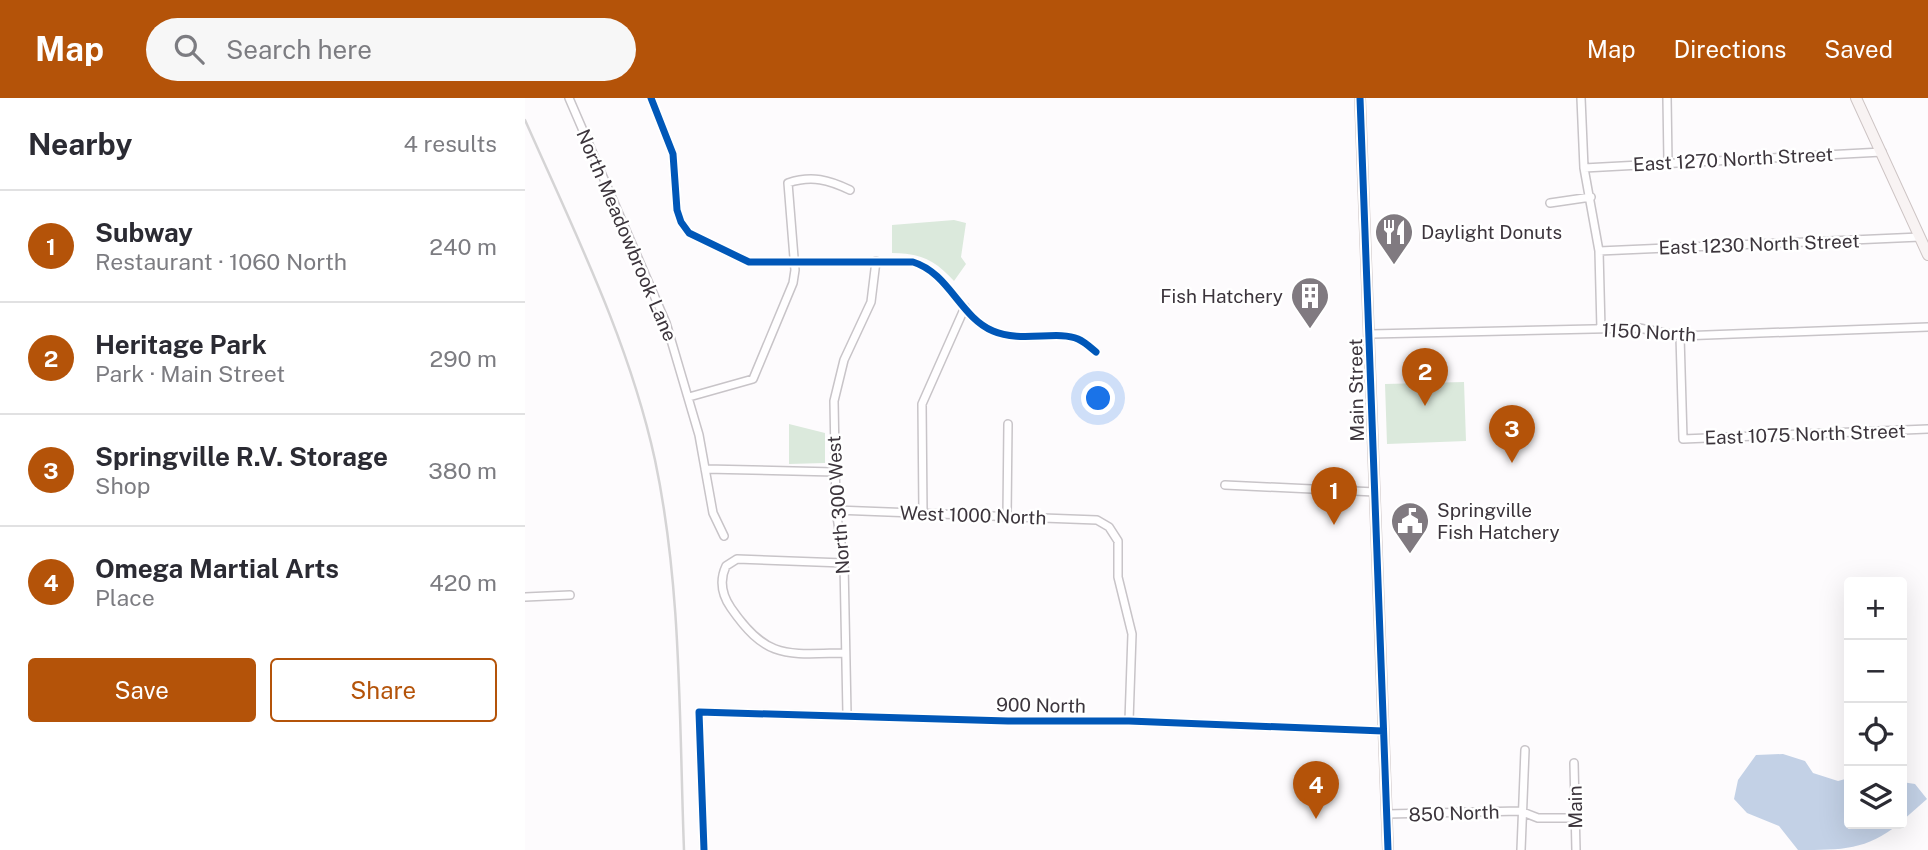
<!DOCTYPE html>
<html lang="en">
<head>
<meta charset="utf-8">
<style>
  :root { --surface:#fff; --page:#f7f7f7; --text:#2b2b33; --muted:#7c7c81; --line:#e1e1e2; --accent:#b45309 }
  body { margin:0; font-family:"Public Sans",sans-serif; background:var(--page); color:var(--text) }
  .controls { position:absolute; right:21px; bottom:21px; display:grid; overflow:hidden; border-radius:7px; box-shadow:0 7px 28px #0002 }
  .controls button { width:63px; height:63px; display:grid; place-items:center; padding:0; border:0; border-bottom:2px solid var(--line); background:var(--surface); color:var(--text); font:35px sans-serif }
  .you { position:absolute; left:574px; top:301px; width:24px; height:24px; margin:-18px; border:5px solid #fff; border-radius:50%; background:#1a73e8; box-shadow:0 0 0 10px #1a73e833 }
  .badge { display:grid; place-items:center; width:46px; height:46px; border-radius:50%; background:var(--accent); color:#fff; font-size:23px; font-weight:700 }
  .pin { position:absolute; translate:-50% -58px; filter:drop-shadow(0 2px 4px #0008) }
  .pin::after { content:''; position:absolute; top:37px; width:24px; height:21px; background:inherit; clip-path:polygon(0 0,100% 0,50% 100%) }
  .list { margin:0; padding:0; list-style:none }
  h2 { display:flex; justify-content:space-between; align-items:center; height:91px; margin:0; padding:0 28px; font-size:30px }
  h2 small { font-size:23px; font-weight:400; color:var(--muted) }
  .list li { display:grid; grid-template-columns:46px 1fr auto; gap:21px; align-items:center; box-sizing:border-box; height:112px; padding:0 28px; border-top:2px solid var(--line) }
  .list b { display:block; font-size:26px; white-space:nowrap }
  .list p { margin:0; font-size:23px; white-space:nowrap; color:var(--muted) }
  .list em { font-size:23px; font-style:normal; color:var(--muted) }
  .actions { display:flex; gap:14px; padding:21px 28px }
  .actions a { flex:1; padding:16px 0; border:2px solid var(--accent); border-radius:7px; text-align:center; font-size:24px; color:var(--accent) }
  .actions .main { background:var(--accent); color:#fff }
  .icon { flex:none; width:38px; height:38px; fill:none; stroke:currentColor; stroke-width:2; stroke-linecap:round; stroke-linejoin:round }
  .map { position:relative; flex:none; width:1403px; height:752px; overflow:hidden }
  header { display:flex; align-items:center; gap:42px; box-sizing:border-box; height:98px; padding:0 35px; background:var(--accent); color:#fff }
  header strong { font-size:33px }
  nav { display:flex; gap:38px; margin-inline-start:auto; font-size:24px }
  .search { width:490px; height:63px; background:var(--page); display:flex; align-items:center; gap:18px; box-sizing:border-box; padding:0 24px; border-radius:38px; color:var(--muted); font-size:26px }
  main { display:flex }
  aside { flex:1; background:var(--surface) }
  .map>svg:first-child { display:block }
  .green { fill:#dbe9dc }
  .water { fill:#c3d1e6 }
  .lines { fill:none; stroke-linecap:round; stroke-linejoin:round }
  .minor-casing { stroke:#c8c4c8; stroke-width:10 }
  .major-casing { stroke:#cdc4c4; stroke-width:12 }
  .minor { stroke:#fffeff; stroke-width:7 }
  .major { stroke:#f8f3f3; stroke-width:10 }
  .rail { stroke:#d5d4d5; stroke-width:2.5 }
  .cycleway-casing { stroke:#fff; stroke-width:11 }
  .cycleway { stroke:#0057b8; stroke-width:7 }
  .labels { text-anchor:middle; stroke-width:5; stroke-linejoin:round; paint-order:stroke }
  .street-label { font-size:19px; fill:#3c353c; stroke:#fff }
  .poi-label { font-size:19px; fill:#3c353c; stroke:#fff; text-anchor:start }
</style>
</head>
<body>
<header>
<strong>Map</strong>
<div class="search"><svg class="icon" aria-label="search" viewBox="0 0 24 24"><circle cx="10" cy="10" r="6"/><path d="M15 15l6 6"/></svg>Search here</div>
<nav><a>Map</a><a>Directions</a><a>Saved</a></nav>
</header>
<main>
<aside>
<h2>Nearby<small>4 results</small></h2>
<ul class="list">
<li><span class="badge">1</span><div><b>Subway</b><p>Restaurant · 1060 North</p></div><em>240 m</em></li>
<li><span class="badge">2</span><div><b>Heritage Park</b><p>Park · Main Street</p></div><em>290 m</em></li>
<li><span class="badge">3</span><div><b>Springville R.V. Storage</b><p>Shop</p></div><em>380 m</em></li>
<li><span class="badge">4</span><div><b>Omega Martial Arts</b><p>Place</p></div><em>420 m</em></li>
</ul>
<div class="actions"><a class="main">Save</a><a>Share</a></div>
</aside>
<div class="map">
<svg width="1403" height="752" viewBox="0 0 1403 752">
  <rect width="100%" height="100%" fill="#fdfbfd"/>
  <path class="green" d="M429,122L441,125L436,159L441,166L429,183C410,162 395,155 367,155V127Z
    M939,284L941,343L862,346L860,286Z
    M264,326L300,335V365L264,366Z"/>
  <path class="water" d="M1258,656L1280,663L1288,675L1313,683L1324,680V726H1374C1341,752 1318,752 1273,752L1254,728L1222,715L1209,701L1213,682L1231,657Z
    M1377,684L1390,686L1402,701L1377,723Z"/>
  <g class="lines">
    <defs>
      <path id="minor" d="M44,0L141,225L174,337L188,415L199,438
        M126,0L148,56L152,112L156,124L164,135L224,164H388C424,175 435,219 468,233C495,245 533,232 553,241C560,244 566,250 571,254
        M1056,0L1059,70L1074,153L1076,231
        M1142,0L1143,64
        M1059,70L1357,54
        M1025,105L1066,99
        M1074,153L1395,139
        M846,236L1114,230L1155,238L1403,229
        M1155,238L1158,341L1403,331
        M164,299L228,281L268,185L270,172L263,85C287,77 304,82 325,92
        M180,371L310,374
        M700,387L850,394
        M311,412L572,422L584,429L593,443V479L607,536L604,623
        M398,415L397,306L440,209
        M482,418L483,326
        M319,465L212,461L201,468C194,483 197,497 206,510C242,562 261,556 320,555
        M0,499L45,497
        M322,616L319,465L311,412L309,303L319,262L346,204L351,163
        M1049,665L1051,752
        M862,716L995,713L1013,720H1049
        M179,752L174,614L483,623H604L858,633
        M996,752L1000,652"/>
      <path id="major" d="M835,0L863,752
        M1331,0L1403,157"/>
    </defs>
    <use href="#minor" class="minor-casing"/>
    <use href="#major" class="major-casing"/>
    <use href="#minor" class="minor"/>
    <use href="#major" class="major"/>
    <path class="rail" d="M0,22C49,133 104,243 130,362C157,490 154,622 159,752"/>
    <defs>
      <path id="cycleway" d="M126,0L148,56L152,112L156,124L164,135L224,164H388C424,175 435,219 468,233C495,245 533,232 553,241C560,244 566,250 571,254
        M835,0L863,752
        M179,752L174,614L483,623H604L858,633"/>
    </defs>
    <use href="#cycleway" class="cycleway-casing"/>
    <use href="#cycleway" class="cycleway"/>
  </g>
  <defs>
    <symbol id="restaurant-pin" viewBox="-11 -11 22 30"><path d="M0 17L-7.5 6A9.5 9.5 0 1 1 7.5 6Z" fill="#807a80" stroke="#fff"/><path d="M-5-6h1v4h1v-4h1v4h1v-4h1v5L-1.5 .5V6h-2V.5L-5-1ZM5-6V6H3V1.5H1.5Q1.5-4 5-6Z" fill="#fff"/></symbol>
    <symbol id="building-pin" viewBox="-11 -11 22 30"><path d="M0 17L-7.5 6A9.5 9.5 0 1 1 7.5 6Z" fill="#807a80" stroke="#fff"/><path d="M-4-6H4V6H1V3H-1V6H-4ZM-2.5-4.3h1.7v1.8h-1.7ZM.8-4.3h1.7v1.8H.8ZM-2.5-1h1.7V.8h-1.7ZM.8-1h1.7V.8H.8Z" fill="#fff"/></symbol>
    <symbol id="civic-pin" viewBox="-11 -11 22 30"><path d="M0 17L-7.5 6A9.5 9.5 0 1 1 7.5 6Z" fill="#807a80" stroke="#fff"/><path d="M-.6-6.5H3V-4.5H.6V-3L4-1V1h2V6H-6V1h2V-1L-.6-3ZM-1.2 2.5V6h2.4V2.5Z" fill="#fff"/></symbol>
  </defs>
  <g fill-rule="evenodd">
    <use href="#restaurant-pin" x="847" y="112" width="44" height="60"/>
    <use href="#building-pin" x="763" y="176" width="44" height="60"/>
    <use href="#civic-pin" x="863" y="401" width="44" height="60"/>
  </g>
  <g class="labels">
    <g class="street-label">
      <text transform="translate(1208 61) rotate(-3)" y="7">East 1270 North Street</text>
      <text transform="translate(102 137) rotate(67)" y="7">North Meadowbrook Lane</text>
      <text transform="translate(1234 146) rotate(-2)" y="7">East 1230 North Street</text>
      <text transform="translate(1124 234) rotate(3)" y="7">1150 North</text>
      <text transform="translate(831 292) rotate(-91)" y="7">Main Street</text>
      <text transform="translate(1280 336) rotate(-2)" y="7">East 1075 North Street</text>
      <text transform="translate(313 407) rotate(-94)" y="7">North 300 West</text>
      <text transform="translate(448 417) rotate(2)" y="7">West 1000 North</text>
      <text transform="translate(516 607) rotate(1)" y="7">900 North</text>
      <text transform="translate(1050 709) rotate(-91)" y="7">Main</text>
      <text transform="translate(929 715) rotate(-2)" y="7">850 North</text>
    </g>
    <g class="poi-label">
      <text x="896" y="141">Daylight Donuts</text>
      <text x="758" y="205" text-anchor="end">Fish Hatchery</text>
      <text x="912" y="419">Springville<tspan x="912" dy="22">Fish Hatchery</tspan></text>
    </g>
  </g>
</svg>
<div class="controls">
<button>+</button>
<button>−</button>
<button><svg class="icon" aria-label="locate" viewBox="0 0 24 24"><circle cx="12" cy="12" r="6"/><path d="M12 2v4M12 18v4M2 12h4M18 12h4"/></svg></button>
<button><svg class="icon" aria-label="layers" viewBox="0 0 24 24"><path d="M12 4l9 5-9 5-9-5zM3 14l9 5 9-5"/></svg></button>
</div>
<div class="you"></div>
<div class="pin badge" style="left:809px;top:427px">1</div>
<div class="pin badge" style="left:900px;top:308px">2</div>
<div class="pin badge" style="left:987px;top:365px">3</div>
<div class="pin badge" style="left:791px;top:721px">4</div>
</div>
</main>
</body>
</html>
